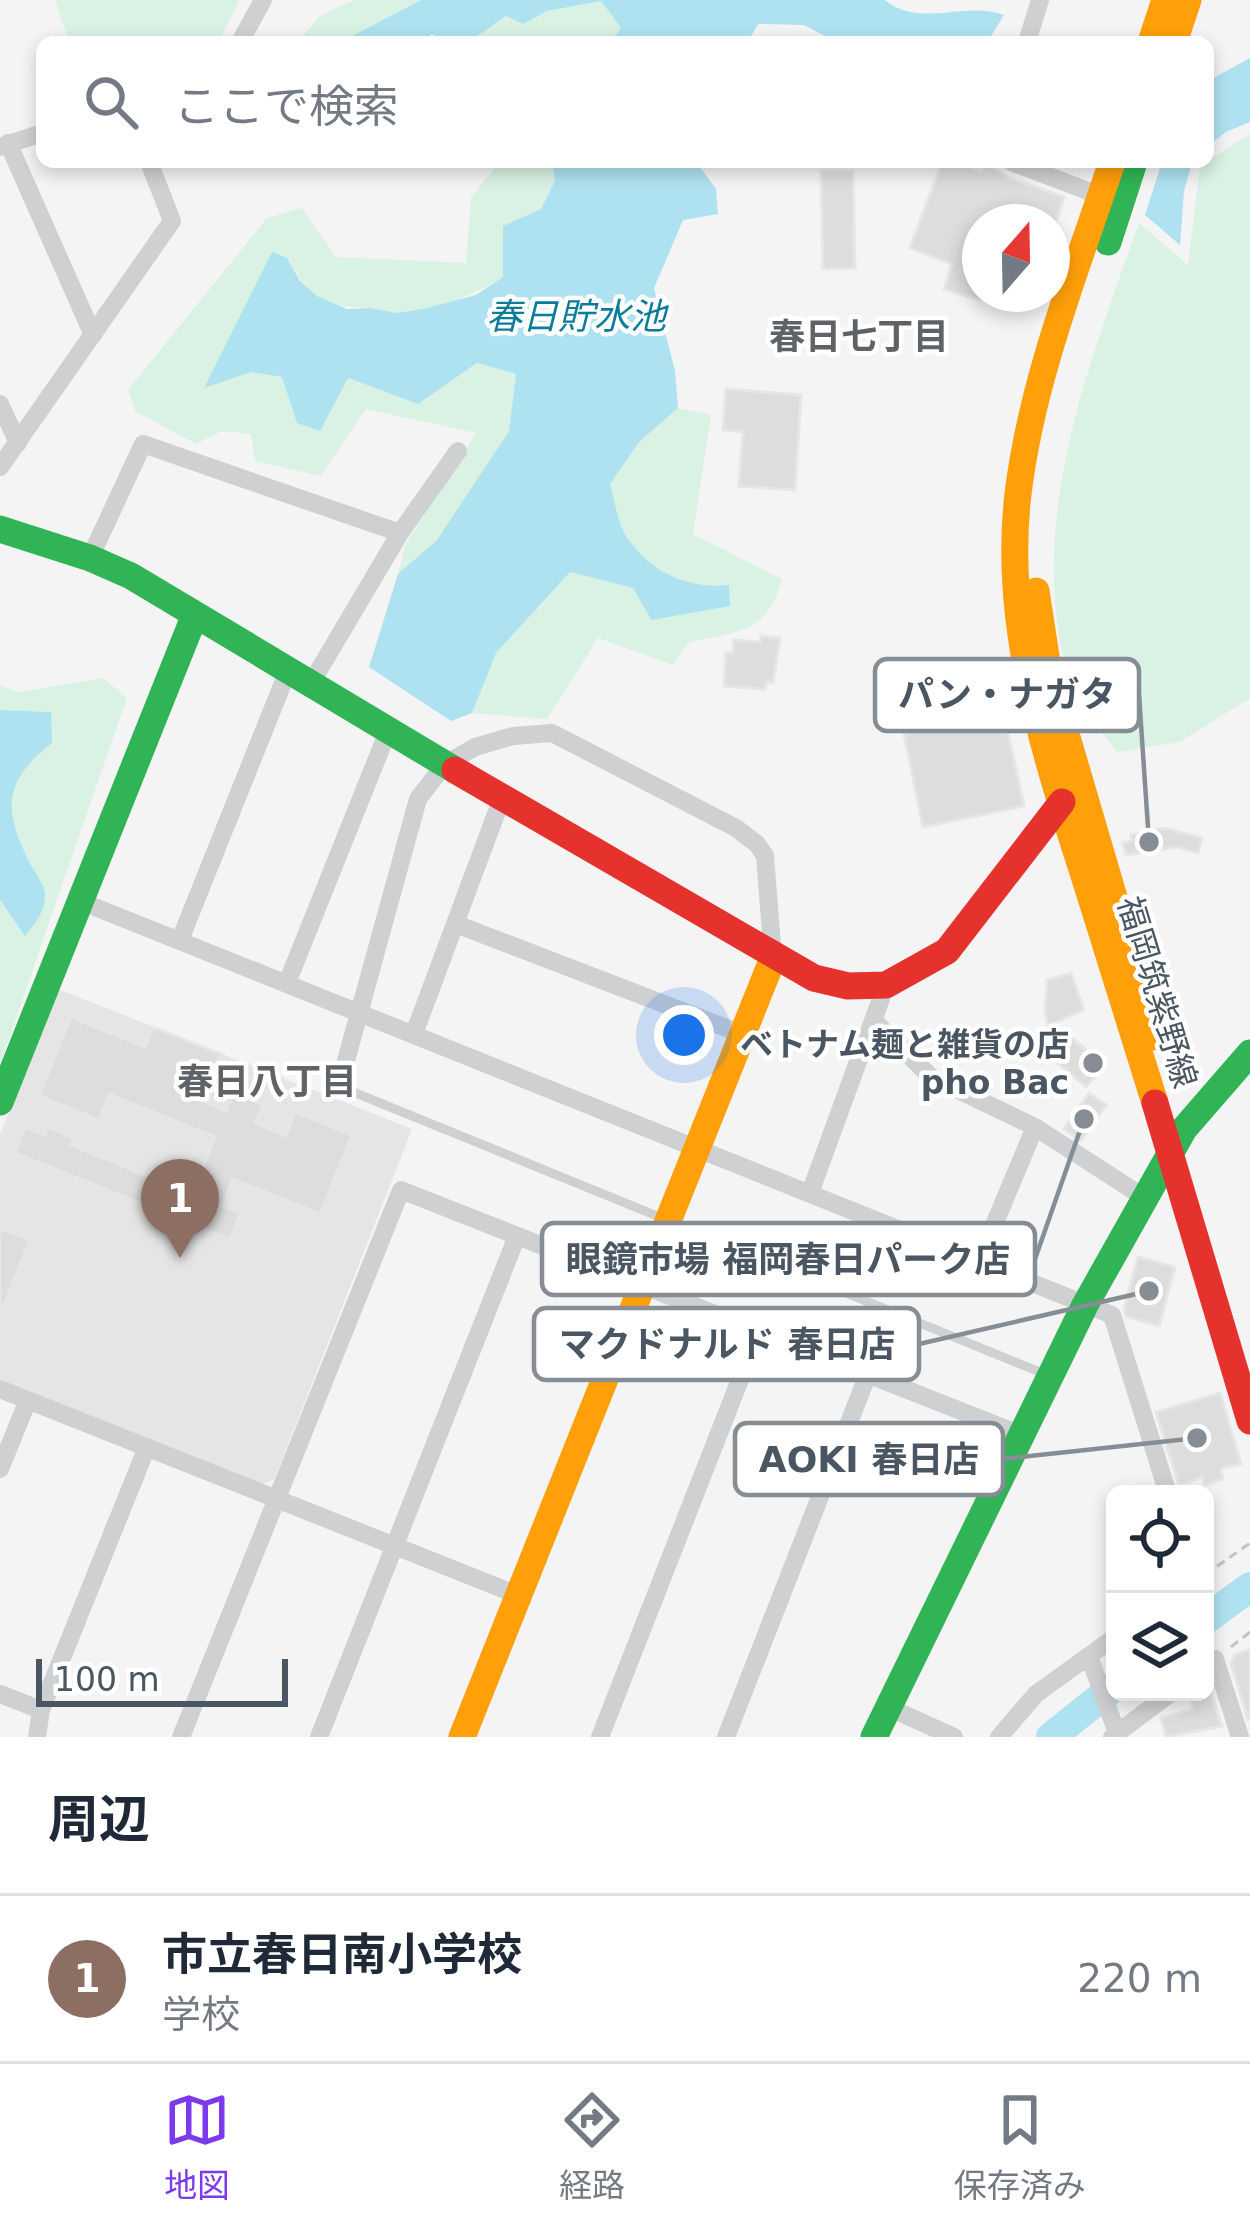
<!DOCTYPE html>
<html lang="ja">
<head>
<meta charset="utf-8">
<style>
  :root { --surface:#fff; --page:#f2f2f3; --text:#1f2937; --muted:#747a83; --line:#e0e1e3; --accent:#7c3aed }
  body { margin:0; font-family:"DejaVu Sans","Noto Sans JP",sans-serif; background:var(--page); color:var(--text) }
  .controls { position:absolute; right:36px; bottom:36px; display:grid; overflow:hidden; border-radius:18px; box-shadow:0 6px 18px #0003 }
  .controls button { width:108px; height:108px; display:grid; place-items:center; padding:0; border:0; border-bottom:3px solid var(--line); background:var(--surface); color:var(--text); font:60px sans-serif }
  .compass { position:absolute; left:962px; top:204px; width:108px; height:108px; border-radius:50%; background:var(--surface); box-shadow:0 6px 18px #0003; rotate:20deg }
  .scale { position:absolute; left:36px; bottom:30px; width:252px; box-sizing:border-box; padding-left:12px; border:6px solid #4a5661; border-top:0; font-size:33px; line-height:42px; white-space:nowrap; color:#4a5661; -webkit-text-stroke:9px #fff; paint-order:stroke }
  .you { position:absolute; left:684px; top:1035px; width:42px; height:42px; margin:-30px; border:9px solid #fff; border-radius:50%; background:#1a73e8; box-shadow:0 0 0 18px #1a73e833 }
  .badge { display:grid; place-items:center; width:78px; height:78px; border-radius:50%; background:var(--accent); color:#fff; font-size:39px; font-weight:700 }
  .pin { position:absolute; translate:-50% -99px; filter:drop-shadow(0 3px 6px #0008) }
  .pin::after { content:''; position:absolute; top:63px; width:42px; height:36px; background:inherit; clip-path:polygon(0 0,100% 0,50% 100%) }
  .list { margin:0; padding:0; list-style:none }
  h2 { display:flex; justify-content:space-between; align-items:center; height:156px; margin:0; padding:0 48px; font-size:51px }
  h2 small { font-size:39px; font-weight:400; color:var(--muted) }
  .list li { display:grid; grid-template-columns:78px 1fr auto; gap:36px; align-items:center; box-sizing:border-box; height:168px; padding:0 48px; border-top:3px solid var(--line) }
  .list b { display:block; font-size:45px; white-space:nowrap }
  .list p { margin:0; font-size:39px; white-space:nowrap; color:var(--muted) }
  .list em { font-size:39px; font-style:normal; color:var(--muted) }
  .icon { flex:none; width:66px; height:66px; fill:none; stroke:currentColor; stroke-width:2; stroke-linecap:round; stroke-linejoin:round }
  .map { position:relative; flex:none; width:1250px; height:1737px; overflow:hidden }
  .search { position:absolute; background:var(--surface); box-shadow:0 6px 18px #0003; left:36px; right:36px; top:36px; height:132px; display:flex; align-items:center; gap:30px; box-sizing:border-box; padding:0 42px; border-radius:18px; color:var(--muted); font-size:45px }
  .sheet { height:324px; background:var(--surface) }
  nav { display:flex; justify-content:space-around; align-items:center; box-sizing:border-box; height:168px; border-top:3px solid var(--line); background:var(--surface); font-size:33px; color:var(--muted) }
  nav a { display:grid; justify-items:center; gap:6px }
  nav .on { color:var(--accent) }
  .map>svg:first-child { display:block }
  .education { fill:#e6e5e6 }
  .green { fill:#d9f2e3 }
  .water { fill:#aee2f0 }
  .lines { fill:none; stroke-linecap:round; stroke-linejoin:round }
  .river { stroke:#aee2f0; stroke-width:30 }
  .building { fill:#ddddde; stroke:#e5e6e7; stroke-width:3 }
  .path { stroke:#bcc7c4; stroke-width:3; stroke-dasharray:9 6; stroke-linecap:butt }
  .lane { stroke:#ced0d2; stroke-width:9 }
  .street { stroke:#ced0d2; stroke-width:18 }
  .fast { stroke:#30b455; stroke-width:27 }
  .slow { stroke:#ff9f0a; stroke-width:27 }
  .jam { stroke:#e5322d; stroke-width:27 }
  .poi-dot { fill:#868d94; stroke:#fff; stroke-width:4.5 }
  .labels { text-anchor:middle; stroke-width:9; stroke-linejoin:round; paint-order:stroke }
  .street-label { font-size:33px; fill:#4a5661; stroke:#fff }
  .poi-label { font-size:33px; font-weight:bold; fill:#4a5661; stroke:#fff; text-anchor:end }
  .water-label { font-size:36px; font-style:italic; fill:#0c7c9b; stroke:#fff }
  .neighbourhood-label { font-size:36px; font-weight:bold; fill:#5f6368; stroke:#fff }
  .leader { fill:none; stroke:#868d94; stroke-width:4.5 }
  .callout-dot { fill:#868d94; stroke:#fff; stroke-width:4.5 }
  .callout { fill:#fff; stroke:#868d94; stroke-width:4.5 }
  .callout-label { font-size:36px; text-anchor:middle; font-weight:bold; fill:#4a5661 }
</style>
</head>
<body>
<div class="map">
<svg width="1250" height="1737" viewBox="0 0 1250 1737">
  <rect width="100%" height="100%" fill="#f4f4f4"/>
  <path class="education" d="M58,989L412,1129L274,1480L262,1484L0,1380V1135Z"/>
  <path class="green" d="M55,0H239L222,36L208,42H69Z
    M354,0H421L352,36H326L325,42H297L320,16Z
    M601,1L621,28L610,42H467L506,16L523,24L547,11Z
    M1250,134V698L1180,742L1117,752C1103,732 1078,708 1071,684C1022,531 1088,367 1139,223L1188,265L1200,165Z
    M500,162H552L555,181L541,209L503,226V277C478,293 427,314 397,313C388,313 379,308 370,308C349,307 334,307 316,295C303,286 296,272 287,258L206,387L251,372L283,377L297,423L347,378L418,404L477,363L516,374L509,431L437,540L398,574L406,544L476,433L366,409L321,476L255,461L251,434L222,431L196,444L135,411L128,390L267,218L302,208L336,257L466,263L471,197Z
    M678,408L711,415L693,534L782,579C768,634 737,631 688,643L673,665L598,638L547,719L472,713L495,653L570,572L633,588L651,620L729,585C688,589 651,573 628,539C618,525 615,500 610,483L639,442Z
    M103,678L127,698L0,1064V900L24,934L45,892L10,824L7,801L17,777L35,755L50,712L0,710V686L20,692Z"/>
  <path class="water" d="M421,0H885C919,29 967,0 1004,15L991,36L978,42H836L804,25L758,24L748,42H610L621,28L601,1L547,11L523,24L506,16C482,33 461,52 432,34L422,42H325V36H352Z
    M1250,58V122L1226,132L1208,146V81Z
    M552,162H696L716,189L718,214L683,220L654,288L675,371L678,408L639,442L610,484C615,501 618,525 628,539C652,573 688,589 729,585L730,606L651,620L633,588L570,572L496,653L472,713L451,721L369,667L398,574L437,540L509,431L516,374L477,363L418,404L348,378L320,431L297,423L282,377L251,372L204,388L272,252L287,258L300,281L317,296L347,309L371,308L397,313L423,309L476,295L503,277V226L541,209L555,181Z
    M1162,162H1192L1184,191L1180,245L1145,215Z
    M0,710L51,712L52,743C0,783 4,813 32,867C36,874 44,885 45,893C46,910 35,924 25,936L0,900Z"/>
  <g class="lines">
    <path class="river" d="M1205,1620L1250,1587
      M1051,1737L1115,1686"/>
  </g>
  <path class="building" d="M942,162H957L981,171L985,162L1009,178L1064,197L1056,222H980V300L944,289L952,264L910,248Z
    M821,171H853L855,268L823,269Z
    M726,389L801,395L795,490L739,486L743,432L723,430Z
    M761,636L780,638L773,683L766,682L765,689L724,686L726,653H733L734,640L760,642Z
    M955,682L956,689L997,682L1024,806L923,827L898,705L905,703L903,693Z
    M1165,828L1202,838L1198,853L1177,847L1126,855L1123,843L1132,841L1131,835Z
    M1071,973L1084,1010L1054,1023L1105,1066L1086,1087L1044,1051L1052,1042L1045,1013L1047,980Z
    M71,1017L145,1047L153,1027L221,1054L202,1101L226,1111L233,1093L263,1105L255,1123L286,1136L295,1112L352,1135L320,1214L233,1179L222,1206L240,1213L230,1239L15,1153L25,1127L45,1135L48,1127L74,1138L71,1145L192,1194L215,1137L109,1094L99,1120L39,1096Z
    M1089,1093L1106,1105L1081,1141L1064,1129Z
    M0,1228L30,1240L1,1313H0Z
    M1138,1257L1175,1267L1159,1326L1127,1317L1124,1309Z
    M1220,1393L1241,1464L1221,1468L1223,1479L1205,1485L1202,1477L1179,1485L1156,1412Z
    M1250,1650V1718L1248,1719L1231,1663L1235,1654Z
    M1210,1688L1222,1726L1166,1737L1161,1718L1193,1709L1189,1694Z"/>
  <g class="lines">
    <path class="path" d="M1205,1575L1250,1543
      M1231,1647L1250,1632"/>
    <path class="lane" d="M341,1087L1047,1375"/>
    <path class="street" d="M240,42L263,0
      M1027,42L1040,0
      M8,143L93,335
      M0,147L42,133
      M1012,162L1101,196
      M0,404L18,443
      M0,467L172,221L149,162
      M90,558L143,444L400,533
      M310,685L400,533L458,451
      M80,901L1112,1315L1168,1494
      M456,924L742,1034
      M180,940L287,673
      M287,983L388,731
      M875,1022L931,1077L1035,1127L979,1261
      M414,1034L502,798
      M339,1086L418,799L444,765L475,747L513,736L552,733L736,828L757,844L765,856L773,958
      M1035,1127L1145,1198
      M810,1193L886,985
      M0,1389L518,1595
      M0,1469L28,1400
      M1089,1656L1117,1733
      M1205,1667L1215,1659L1240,1737
      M0,1694L41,1710
      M890,1708L954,1737
      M37,1737L41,1710L147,1447
      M181,1737L401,1190L1024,1436
      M319,1737L517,1236
      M600,1737L759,1331
      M726,1737L868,1374
      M999,1737L1036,1694L1115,1637
      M1112,1737L1172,1692"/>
    <path class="fast" d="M1108,242L1134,162
      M0,529L90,558L131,576L455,770
      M0,1102L194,617
      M874,1737L1085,1305L1184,1129L1250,1053"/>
    <path class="slow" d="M1151,42L1165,0
      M1174,42L1188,0
      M1112,162C1076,271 1032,379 1018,494C1002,628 1047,760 1087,885C1110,958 1132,1030 1155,1103
      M1036,591L1049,676L1155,1037
      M462,1737L773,958"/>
    <path class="jam" d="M455,770L814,978L848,986L886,985L947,951L1062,802
      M1155,1103L1250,1421"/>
  </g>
  <circle class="poi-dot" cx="1093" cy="1063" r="12"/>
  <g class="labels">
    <g class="street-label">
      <text transform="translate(1158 992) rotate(73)" y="12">福岡筑紫野線</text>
    </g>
    <g class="poi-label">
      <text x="1069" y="1056">ベトナム麺と雑貨の店<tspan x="1069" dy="38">pho Bac</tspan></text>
    </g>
    <g class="water-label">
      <text x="576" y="329">春日貯水池</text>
    </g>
    <g class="neighbourhood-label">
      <text x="859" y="349">春日七丁目</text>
      <text x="267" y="1094">春日八丁目</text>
    </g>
  </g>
  <path class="leader" d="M1149 842L1139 695M1084 1119L1035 1259M1149 1291L919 1344M1197 1438L1003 1459"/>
  <g class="callout-dot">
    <circle cx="1149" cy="842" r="12"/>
    <circle cx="1084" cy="1119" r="12"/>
    <circle cx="1149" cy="1291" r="12"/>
    <circle cx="1197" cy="1438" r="12"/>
  </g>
  <g class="callout">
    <rect x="875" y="659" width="264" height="72" rx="12"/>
    <rect x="542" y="1223" width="493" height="72" rx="12"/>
    <rect x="534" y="1308" width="385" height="72" rx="12"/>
    <rect x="735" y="1423" width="268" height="72" rx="12"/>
  </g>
  <g class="callout-label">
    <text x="1007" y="707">パン・ナガタ</text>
    <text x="788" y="1272">眼鏡市場 福岡春日パーク店</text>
    <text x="727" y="1357">マクドナルド 春日店</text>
    <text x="869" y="1472">AOKI 春日店</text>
  </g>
</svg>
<div class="controls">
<button><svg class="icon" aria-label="locate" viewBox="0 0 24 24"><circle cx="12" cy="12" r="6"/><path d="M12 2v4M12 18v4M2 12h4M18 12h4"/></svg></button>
<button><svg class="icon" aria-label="layers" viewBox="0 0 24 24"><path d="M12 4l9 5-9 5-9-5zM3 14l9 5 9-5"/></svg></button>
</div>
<svg class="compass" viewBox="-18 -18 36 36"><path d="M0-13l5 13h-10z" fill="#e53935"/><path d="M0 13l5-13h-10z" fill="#747a83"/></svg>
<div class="scale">100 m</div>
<div class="you"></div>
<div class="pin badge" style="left:180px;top:1258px;background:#8d6e63">1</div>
<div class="search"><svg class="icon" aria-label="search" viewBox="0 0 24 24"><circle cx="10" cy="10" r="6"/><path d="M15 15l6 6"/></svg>ここで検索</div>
</div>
<section class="sheet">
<h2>周辺<small></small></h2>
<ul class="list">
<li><span class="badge" style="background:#8d6e63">1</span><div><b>市立春日南小学校</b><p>学校</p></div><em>220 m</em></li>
</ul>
</section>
<nav>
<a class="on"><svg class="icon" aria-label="map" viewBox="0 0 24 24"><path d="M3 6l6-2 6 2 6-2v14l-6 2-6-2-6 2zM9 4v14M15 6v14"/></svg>地図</a>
<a><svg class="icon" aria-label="directions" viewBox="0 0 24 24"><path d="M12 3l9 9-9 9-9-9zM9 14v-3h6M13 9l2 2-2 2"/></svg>経路</a>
<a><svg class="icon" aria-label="saved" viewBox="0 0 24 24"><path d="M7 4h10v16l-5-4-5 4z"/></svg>保存済み</a>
</nav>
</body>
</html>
